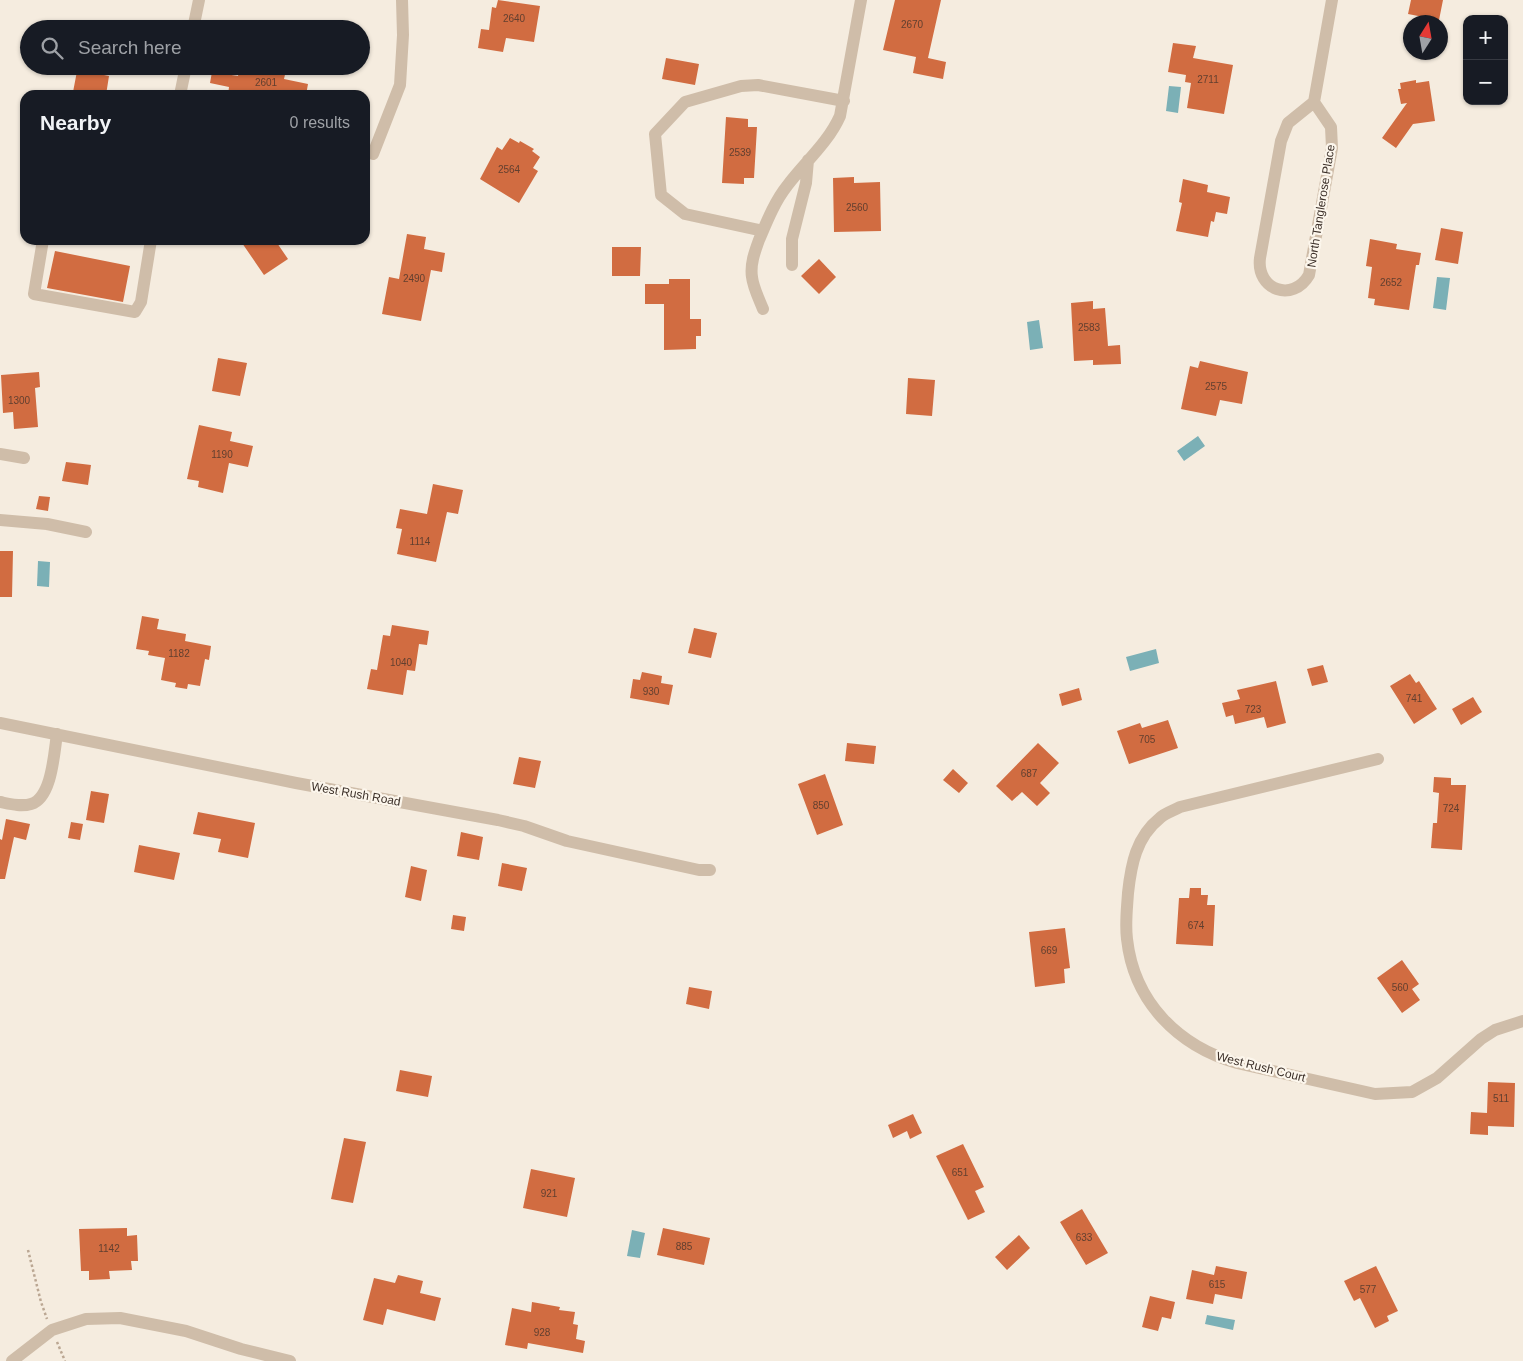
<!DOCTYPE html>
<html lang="en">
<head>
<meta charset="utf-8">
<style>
  :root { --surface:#171b24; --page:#242831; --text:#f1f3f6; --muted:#9ea1a6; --line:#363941 }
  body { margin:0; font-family:Arial,sans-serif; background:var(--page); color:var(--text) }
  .controls { position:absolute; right:15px; top:15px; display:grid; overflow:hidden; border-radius:10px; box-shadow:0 1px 4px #0004 }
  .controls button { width:45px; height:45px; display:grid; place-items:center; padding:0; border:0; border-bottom:1px solid var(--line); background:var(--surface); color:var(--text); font:25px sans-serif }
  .compass { position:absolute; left:1403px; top:15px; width:45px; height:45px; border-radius:50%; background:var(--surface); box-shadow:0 1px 4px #0004; rotate:11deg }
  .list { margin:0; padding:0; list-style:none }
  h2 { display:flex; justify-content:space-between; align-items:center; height:65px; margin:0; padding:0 20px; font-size:21px }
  h2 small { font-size:16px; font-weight:400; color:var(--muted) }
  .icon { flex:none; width:28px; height:28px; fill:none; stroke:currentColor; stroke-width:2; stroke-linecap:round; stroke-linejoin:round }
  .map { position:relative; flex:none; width:1523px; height:1361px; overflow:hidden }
  .search { position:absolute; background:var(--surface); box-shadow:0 1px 4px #0004; left:20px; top:20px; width:350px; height:55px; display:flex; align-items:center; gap:12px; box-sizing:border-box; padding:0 18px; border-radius:28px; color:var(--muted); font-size:19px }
  .panel { position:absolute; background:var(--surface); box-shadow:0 1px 4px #0004; left:20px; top:90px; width:350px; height:155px; border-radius:15px }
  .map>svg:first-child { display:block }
  .water { fill:#7bb0b6 }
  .building { fill:#d16c41 }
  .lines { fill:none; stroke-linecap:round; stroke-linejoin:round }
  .path { stroke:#bba793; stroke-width:2.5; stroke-dasharray:2.5 2.5; stroke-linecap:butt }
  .minor { stroke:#cfbda9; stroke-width:12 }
  .labels { text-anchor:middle; stroke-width:4.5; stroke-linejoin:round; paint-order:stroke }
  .number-label { font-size:10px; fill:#613f2f }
  .street-label { font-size:12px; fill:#3c3029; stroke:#fcf6ec }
</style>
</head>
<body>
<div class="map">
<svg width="1523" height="1361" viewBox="0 0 1523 1361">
  <rect width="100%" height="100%" fill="#f5ecdf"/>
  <path class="water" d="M1169,86L1181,87L1178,113L1166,111Z
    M1437,277L1450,278L1446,310L1433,308Z
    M1039,320L1043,348L1030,350L1027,322Z
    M1198,436L1205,446L1184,461L1177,451Z
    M38,561L50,562L49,587L37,586Z
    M1156,649L1159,663L1130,671L1126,657Z
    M632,1230L645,1233L640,1258L627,1256Z
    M1207,1315L1235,1320L1233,1330L1205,1324Z"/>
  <path class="building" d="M498,0L540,6L534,42L506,38L503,52L478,48L481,29L489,30L492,7L496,8Z
    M895,0H941L928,58L946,62L943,79L913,73L916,57L883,50Z
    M1411,0H1443L1439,20L1408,14Z
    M1173,43L1196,46L1193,58L1233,65L1224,114L1187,108L1191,83L1185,82L1186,75L1168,72Z
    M666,58L699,64L695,85L662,79Z
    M78,66H106L104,75L109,76L106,95H89L73,92Z
    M240,66H287L284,79L308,84L306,95H228L229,87L210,83L212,72L238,76Z
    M1416,80V83L1429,81L1435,121L1413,124L1396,148L1382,138L1407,103L1401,104L1398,89H1401L1400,83Z
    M726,117L748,119V127H757L754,178H744V184L722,183Z
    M510,138L519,143L520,141L534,149L532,151L540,157L533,168L538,171L519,203L480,179L497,147L502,150Z
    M854,177V183L880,182L881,231L834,232L833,178Z
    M1183,179L1208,185L1207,192L1230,197L1227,214L1216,212L1214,222L1211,221L1208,237L1176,231L1182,203L1179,202Z
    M1441,228L1463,232L1458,264L1435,260Z
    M407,234L426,237L424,249L445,253L442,272L431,270L421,321L382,314L389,277L399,279Z
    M1370,239L1397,244L1396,249L1421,253L1419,265H1416L1409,310L1374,305L1375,299L1368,298L1372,267L1366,266Z
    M240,240H275L288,259L264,275Z
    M612,247H641L640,276H612Z
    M55,251L130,266L123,302L47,288Z
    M819,259L836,277L819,294L801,276Z
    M669,279H690V319H701V336H696V349L664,350V304H645V284H669Z
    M1093,301V309L1105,308L1108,346L1120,345L1121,364L1093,365V360L1074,361L1071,303Z
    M218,358L247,363L240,396L212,391Z
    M1200,361L1248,372L1242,404L1220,400L1216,416L1181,409L1190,366L1198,368Z
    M39,372L40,387L35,388L38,427L14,429L13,412L3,413L1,375Z
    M908,378L935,380L932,416L906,414Z
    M199,425L232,432L230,441L253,446L248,467L229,463L223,493L198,487L199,481L187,479Z
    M66,462L91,465L88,485L62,481Z
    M433,484L463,490L458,514L447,512L436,562L397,554L402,529L396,528L400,509L427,514Z
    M39,496L50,497L48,511L36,509Z
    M0,551H13L12,597H0Z
    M142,616L159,619L157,629L186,634L185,641L211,646L209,660L205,659L200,686L188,684L187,689L175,687L176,683L161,680L165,658L148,655L149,651L136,649Z
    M392,625L429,631L427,645L419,644L415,671L407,670L403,695L367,689L371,669L377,670L383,635L390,636Z
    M694,628L717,633L711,658L688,653Z
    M1323,665L1328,682L1312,686L1307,669Z
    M642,672L662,676L661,683L673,685L669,705L630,698L633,679L640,680Z
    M1410,674L1416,683L1419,681L1437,709L1414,724L1390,686Z
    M1276,681L1286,723L1267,728L1264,717L1235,724L1233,715L1226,717L1222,703L1240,699L1237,690Z
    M1079,688L1082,700L1062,706L1059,694Z
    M1473,697L1482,712L1461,725L1452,709Z
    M1168,720L1178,748L1129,764L1117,731L1140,723L1142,728Z
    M847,743L876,746L874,764L845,761Z
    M1038,743L1059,763L1040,783L1050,793L1037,806L1022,792L1012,801L996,786Z
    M519,757L541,761L535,788L513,784Z
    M953,769L968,783L959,793L943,780Z
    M825,774L843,825L817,835L798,784Z
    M1434,777L1451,778V785H1466L1462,850L1431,848L1433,823H1437L1439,793L1433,792Z
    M91,791L109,794L104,823L86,820Z
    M198,812L255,823L248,858L218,852L221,839L193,834Z
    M6,819L30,824L26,840L14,837L5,879H0V839L2,840Z
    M71,822L83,824L80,840L68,838Z
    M461,832L483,837L479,860L457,856Z
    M139,845L180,853L174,880L134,872Z
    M502,863L527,868L522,891L498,886Z
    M411,866L427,870L421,901L405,897Z
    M1190,888H1201V895H1208L1207,905H1215L1213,946L1176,944L1179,898H1189Z
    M453,915L466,917L464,931L451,929Z
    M1065,928L1070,968L1064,969L1065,983L1035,987L1029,932Z
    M1402,960L1419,984L1412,989L1420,1000L1402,1013L1377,978Z
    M689,987L712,991L709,1009L686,1004Z
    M400,1070L432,1076L428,1097L396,1091Z
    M1488,1082L1515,1083L1514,1127L1488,1126V1135L1470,1134L1471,1112L1487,1113Z
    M913,1114L922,1133L910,1139L907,1131L893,1138L888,1125Z
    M344,1138L366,1142L353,1203L331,1199Z
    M963,1144L984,1187L975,1191L985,1212L968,1220L936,1156Z
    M531,1169L575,1178L567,1217L523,1208Z
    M1082,1209L1108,1253L1086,1265L1060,1222Z
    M127,1228V1236L137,1235L138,1261H131L132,1270L109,1271L110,1279L89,1280V1271H81L79,1229Z
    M663,1228L710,1238L704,1265L657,1255Z
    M1019,1235L1030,1248L1007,1270L995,1257Z
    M1216,1266L1247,1272L1242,1299L1215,1294L1213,1304L1186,1299L1192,1270L1214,1275Z
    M1376,1266L1398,1311L1387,1316L1389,1321L1375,1328L1360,1298L1354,1301L1344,1281Z
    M398,1275L423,1281L420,1293L441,1298L435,1321L387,1309L383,1325L363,1320L374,1278L395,1283Z
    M1150,1296L1175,1302L1171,1319L1162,1317L1158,1331L1142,1327Z
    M532,1302L560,1307L559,1310L575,1312L573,1324L578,1325L576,1339L585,1341L583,1353L528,1343L527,1349L505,1345L512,1308L531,1312Z"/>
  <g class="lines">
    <path class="path" d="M28,1250L41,1302L47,1319
      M57,1342L65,1361"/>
    <path class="minor" d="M193,29L199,0
      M180,95L186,66
      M1314,102L1331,127L1332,148L1309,275C1293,303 1256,290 1260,258L1281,141L1288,123L1314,102L1332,0
      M373,154L400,85L403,35L402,0
      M763,231L685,214L661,195L655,134L685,102L741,86L758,85L844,101
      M43,240L34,294L135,312L141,302L151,240
      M792,265V239L806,183L808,160
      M763,309C759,299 753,287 752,277C750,264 755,251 759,240C767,221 775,201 787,186C805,162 828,143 840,116L861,0
      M0,454L24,458
      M0,520L47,524L86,532
      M0,723L296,783L498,820L524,826L567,841L699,870H710
      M1378,759L1180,807C1173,811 1165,813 1160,818C1136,837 1131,865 1128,893C1127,909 1125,924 1127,939C1134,1002 1178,1046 1237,1063L1375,1094L1412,1092L1437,1078L1481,1039L1495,1030L1523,1021
      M0,802C10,804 21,807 31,804C52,798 54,753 57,734
      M12,1361L52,1330L86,1319L120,1318L186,1331L241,1349L290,1361"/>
  </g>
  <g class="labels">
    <g class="number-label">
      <text x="514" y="22">2640</text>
      <text x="912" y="28">2670</text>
      <text x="1208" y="83">2711</text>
      <text x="266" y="86">2601</text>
      <text x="740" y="156">2539</text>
      <text x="509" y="173">2564</text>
      <text x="857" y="211">2560</text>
      <text x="414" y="282">2490</text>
      <text x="1391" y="286">2652</text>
      <text x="1089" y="331">2583</text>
      <text x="1216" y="390">2575</text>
      <text x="19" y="404">1300</text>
      <text x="222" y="458">1190</text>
      <text x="420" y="545">1114</text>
      <text x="179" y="657">1182</text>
      <text x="401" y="666">1040</text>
      <text x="651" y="695">930</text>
      <text x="1414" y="702">741</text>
      <text x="1253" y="713">723</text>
      <text x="1147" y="743">705</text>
      <text x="1029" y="777">687</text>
      <text x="821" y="809">850</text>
      <text x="1451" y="812">724</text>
      <text x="1196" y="929">674</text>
      <text x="1049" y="954">669</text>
      <text x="1400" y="991">560</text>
      <text x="1501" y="1102">511</text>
      <text x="960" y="1176">651</text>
      <text x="549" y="1197">921</text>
      <text x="1084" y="1241">633</text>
      <text x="684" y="1250">885</text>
      <text x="109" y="1252">1142</text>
      <text x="1217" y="1288">615</text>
      <text x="1368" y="1293">577</text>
      <text x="542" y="1336">928</text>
    </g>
    <g class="street-label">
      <text transform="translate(1321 206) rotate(-81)" y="4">North Tanglerose Place</text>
      <text transform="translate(356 794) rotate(10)" y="4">West Rush Road</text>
      <text transform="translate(1261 1067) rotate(14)" y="4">West Rush Court</text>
    </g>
  </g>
</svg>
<div class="controls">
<button>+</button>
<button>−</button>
</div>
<svg class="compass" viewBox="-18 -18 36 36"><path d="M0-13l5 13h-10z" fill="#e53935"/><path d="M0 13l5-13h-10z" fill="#9ea1a6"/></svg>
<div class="search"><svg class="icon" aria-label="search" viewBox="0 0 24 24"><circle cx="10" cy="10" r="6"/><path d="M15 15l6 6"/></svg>Search here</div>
<section class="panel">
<h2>Nearby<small>0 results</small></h2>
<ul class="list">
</ul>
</section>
</div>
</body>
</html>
